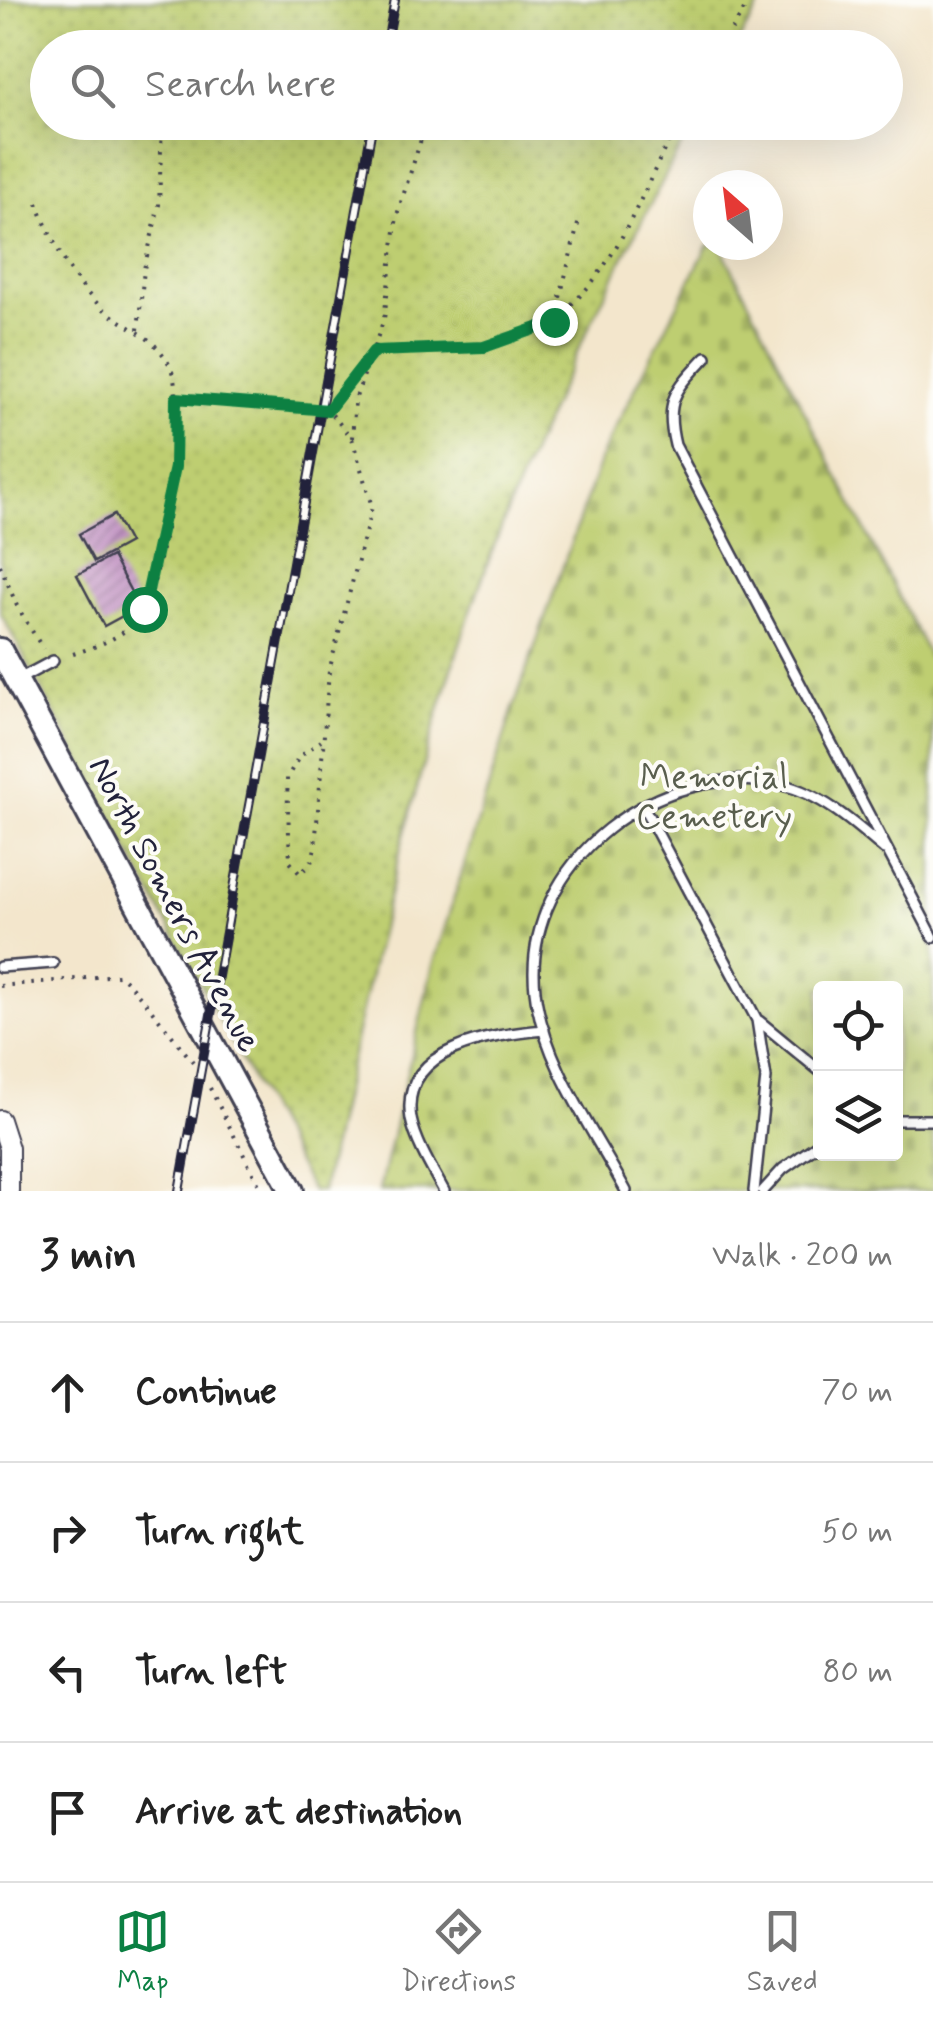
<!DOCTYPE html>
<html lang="en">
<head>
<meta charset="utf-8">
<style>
  :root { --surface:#fff; --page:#f6f6f6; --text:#222; --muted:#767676; --line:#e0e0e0; --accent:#0b8043 }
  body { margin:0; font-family:Mynerve,sans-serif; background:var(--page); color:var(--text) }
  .controls { position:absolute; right:30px; bottom:30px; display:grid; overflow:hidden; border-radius:10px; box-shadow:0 10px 40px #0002 }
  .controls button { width:90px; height:90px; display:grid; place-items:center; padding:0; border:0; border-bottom:2px solid var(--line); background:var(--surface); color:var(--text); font:50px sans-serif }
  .compass { position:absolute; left:693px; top:170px; width:90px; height:90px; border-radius:50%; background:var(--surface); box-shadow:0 10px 40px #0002; rotate:332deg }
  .stop { position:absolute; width:30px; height:30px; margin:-22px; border:8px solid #0b8043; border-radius:50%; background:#fff }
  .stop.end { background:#0b8043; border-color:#fff; box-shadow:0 2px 10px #0008 }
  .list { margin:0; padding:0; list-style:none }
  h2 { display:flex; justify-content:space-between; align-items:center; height:130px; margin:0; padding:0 40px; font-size:42px }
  h2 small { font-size:32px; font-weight:400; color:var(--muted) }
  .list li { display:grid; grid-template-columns:65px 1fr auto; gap:30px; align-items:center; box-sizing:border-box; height:140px; padding:0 40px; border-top:2px solid var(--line) }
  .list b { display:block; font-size:38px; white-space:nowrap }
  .list em { font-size:32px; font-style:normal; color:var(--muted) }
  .icon { flex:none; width:55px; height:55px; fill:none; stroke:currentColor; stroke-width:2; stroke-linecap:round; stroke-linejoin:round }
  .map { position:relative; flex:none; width:933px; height:1191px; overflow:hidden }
  .search { position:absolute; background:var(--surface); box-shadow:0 10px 40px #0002; left:30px; right:30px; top:30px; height:110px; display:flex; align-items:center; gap:25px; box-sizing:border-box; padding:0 35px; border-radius:55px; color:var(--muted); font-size:38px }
  .sheet { height:690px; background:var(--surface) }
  nav { display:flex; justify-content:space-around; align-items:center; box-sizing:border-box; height:140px; border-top:2px solid var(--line); background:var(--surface); font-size:28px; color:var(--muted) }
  nav a { display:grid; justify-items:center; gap:5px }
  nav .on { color:var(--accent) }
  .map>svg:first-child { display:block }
  .grass { fill:url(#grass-dots); stroke:#707856; stroke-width:2.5 }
  .cemetery { fill:url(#cemetery-stones); stroke:#707856; stroke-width:2.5; fill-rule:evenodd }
  .building { fill:url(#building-hatch) }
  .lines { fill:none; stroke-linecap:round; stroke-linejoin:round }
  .service-casing { stroke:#413f51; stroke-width:14 }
  .minor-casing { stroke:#413f51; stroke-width:22 }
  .tertiary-casing { stroke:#413f51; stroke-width:28 }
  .path { stroke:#413f51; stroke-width:4; stroke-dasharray:2.5 8; stroke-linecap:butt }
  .service { stroke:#fff; stroke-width:9 }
  .minor { stroke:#fff; stroke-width:18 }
  .tertiary { stroke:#fff; stroke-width:22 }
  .rail-casing { stroke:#22223b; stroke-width:10 }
  .rail { stroke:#fdfcf7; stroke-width:6; stroke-dasharray:19; stroke-linecap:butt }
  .route { stroke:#0b8043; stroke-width:12 }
  .labels { text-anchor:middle; stroke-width:8; stroke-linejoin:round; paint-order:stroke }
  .park-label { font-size:35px; fill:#595e4e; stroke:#fdfcf7 }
  .street-label { font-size:35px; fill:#22223b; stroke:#fdfcf7 }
</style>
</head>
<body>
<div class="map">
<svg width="933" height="1191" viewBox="0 0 933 1191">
  <defs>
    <pattern id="grass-dots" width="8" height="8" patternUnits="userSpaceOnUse" patternTransform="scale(2.5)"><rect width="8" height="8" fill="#bece71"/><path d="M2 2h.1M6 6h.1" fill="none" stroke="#a3b163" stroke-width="1.8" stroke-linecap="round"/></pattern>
    <pattern id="cemetery-stones" width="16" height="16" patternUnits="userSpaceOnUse" patternTransform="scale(2.5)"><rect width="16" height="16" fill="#bece71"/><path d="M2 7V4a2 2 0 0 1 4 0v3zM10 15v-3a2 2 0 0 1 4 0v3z" fill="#a3b163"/></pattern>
    <pattern id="building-hatch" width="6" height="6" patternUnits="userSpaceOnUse" patternTransform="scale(2.5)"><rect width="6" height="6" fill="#c192c2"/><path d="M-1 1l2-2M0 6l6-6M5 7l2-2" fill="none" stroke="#9c779f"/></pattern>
  </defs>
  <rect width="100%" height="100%" fill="#fdfcf7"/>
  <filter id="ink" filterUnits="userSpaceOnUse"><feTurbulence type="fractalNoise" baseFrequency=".01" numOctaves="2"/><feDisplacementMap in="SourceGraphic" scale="20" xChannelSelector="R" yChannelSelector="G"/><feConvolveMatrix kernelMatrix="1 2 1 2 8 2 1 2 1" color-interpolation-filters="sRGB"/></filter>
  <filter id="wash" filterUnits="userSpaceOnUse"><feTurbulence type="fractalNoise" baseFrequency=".0048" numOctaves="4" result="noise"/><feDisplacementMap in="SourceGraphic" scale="40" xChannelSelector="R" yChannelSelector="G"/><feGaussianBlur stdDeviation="2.25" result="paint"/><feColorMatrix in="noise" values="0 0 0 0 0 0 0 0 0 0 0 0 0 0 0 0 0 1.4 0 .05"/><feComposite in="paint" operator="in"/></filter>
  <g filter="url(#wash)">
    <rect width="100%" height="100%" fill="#f3e6cc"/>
    <path class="grass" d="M0,0H763L735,47L48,48V122L693,123C613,274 535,428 478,590C409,786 366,989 322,1191H312L0,612Z"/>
    <path class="cemetery" d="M708,245H720L933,664V1191H379L433,965L512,712L603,452ZM820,988H896V1154H820Z"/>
    <g id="blocks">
      <path class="building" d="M114,515L129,543L94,562L79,534Z
        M112,556L139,607L104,626L77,575Z"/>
    </g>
  </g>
  <g filter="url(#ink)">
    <use href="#blocks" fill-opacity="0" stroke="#413f51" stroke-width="2.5"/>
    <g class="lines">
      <defs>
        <path id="service" d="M706,357C676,389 664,400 675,445L933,937
          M19,679L53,661
          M643,806L757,1020L766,1078L754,1191
          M0,967L53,963
          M759,1021L820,1071
          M896,1120H933
          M444,1191C432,1169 416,1143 411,1119C399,1046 493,1035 544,1030
          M626,1191C593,1130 543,1061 535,991C521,862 661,757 782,785C820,793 855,824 884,849
          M763,1191L783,1169L820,1143"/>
        <path id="minor" d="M0,1120L9,1148V1191"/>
        <path id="tertiary" d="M0,650L292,1191"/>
      </defs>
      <use href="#service" class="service-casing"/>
      <use href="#minor" class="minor-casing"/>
      <use href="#tertiary" class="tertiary-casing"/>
      <path class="path" d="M721,48L750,0
        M37,203C52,242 73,284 106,311C129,329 154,336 169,364C190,404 165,571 143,610C128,638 94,647 67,656
        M555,318L580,216
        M138,330L144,269L159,205L162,122
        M177,398L328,410L352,438L372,507L329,671L315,848L311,863L300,874L290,862L287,778L299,757L321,741
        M328,410L374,351C405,348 435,354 466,350C600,334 624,226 678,122
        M352,438L355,400L384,319L397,215L424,130
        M0,565L17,606L43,649
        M0,986L118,975C133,982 183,1052 201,1071
        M210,1088L262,1191"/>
      <use href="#service" class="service"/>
      <use href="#minor" class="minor"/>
      <use href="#tertiary" class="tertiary"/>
      <defs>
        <path id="rail" d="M386,48L395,0
          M179,1191L373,122"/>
      </defs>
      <use href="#rail" class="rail-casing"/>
      <use href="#rail" class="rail"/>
    </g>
  </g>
  <g class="lines" filter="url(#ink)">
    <path class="route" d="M144,609L175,467L176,398L328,410L374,351L484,347L554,322"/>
  </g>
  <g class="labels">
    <g class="park-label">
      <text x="714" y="788">Memorial<tspan x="714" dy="40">Cemetery</tspan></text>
    </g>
    <g class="street-label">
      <text transform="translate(176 904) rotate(62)" y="12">North Somers Avenue</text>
    </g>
  </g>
</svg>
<div class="controls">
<button><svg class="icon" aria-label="locate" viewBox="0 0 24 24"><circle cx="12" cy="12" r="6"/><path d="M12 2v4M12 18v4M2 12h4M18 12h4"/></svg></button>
<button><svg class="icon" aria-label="layers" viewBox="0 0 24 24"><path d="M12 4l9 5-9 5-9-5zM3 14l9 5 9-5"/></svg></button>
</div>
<svg class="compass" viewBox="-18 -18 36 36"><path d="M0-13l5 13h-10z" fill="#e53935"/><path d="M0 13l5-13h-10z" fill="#767676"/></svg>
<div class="stop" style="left:144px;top:609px"></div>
<div class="stop end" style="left:554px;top:322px"></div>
<div class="search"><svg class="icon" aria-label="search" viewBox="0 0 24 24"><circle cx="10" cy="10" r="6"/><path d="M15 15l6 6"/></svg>Search here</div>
</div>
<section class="sheet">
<h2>3 min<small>Walk · 200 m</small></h2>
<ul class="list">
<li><svg class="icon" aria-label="ahead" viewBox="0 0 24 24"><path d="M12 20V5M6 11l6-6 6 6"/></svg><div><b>Continue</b></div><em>70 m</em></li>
<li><svg class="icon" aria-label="right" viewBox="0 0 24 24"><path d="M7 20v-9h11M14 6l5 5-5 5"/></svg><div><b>Turn right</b></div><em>50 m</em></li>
<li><svg class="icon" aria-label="left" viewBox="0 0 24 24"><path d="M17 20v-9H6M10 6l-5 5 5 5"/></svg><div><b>Turn left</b></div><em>80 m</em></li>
<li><svg class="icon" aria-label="arrive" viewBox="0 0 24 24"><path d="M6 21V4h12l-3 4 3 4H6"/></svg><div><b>Arrive at destination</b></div></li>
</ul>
</section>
<nav>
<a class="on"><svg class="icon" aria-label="map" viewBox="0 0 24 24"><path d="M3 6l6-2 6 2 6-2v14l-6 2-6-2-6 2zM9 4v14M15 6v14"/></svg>Map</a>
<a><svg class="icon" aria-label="directions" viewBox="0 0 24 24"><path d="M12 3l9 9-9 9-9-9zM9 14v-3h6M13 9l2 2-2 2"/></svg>Directions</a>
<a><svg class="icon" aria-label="saved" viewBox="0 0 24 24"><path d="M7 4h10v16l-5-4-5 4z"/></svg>Saved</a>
</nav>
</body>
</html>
